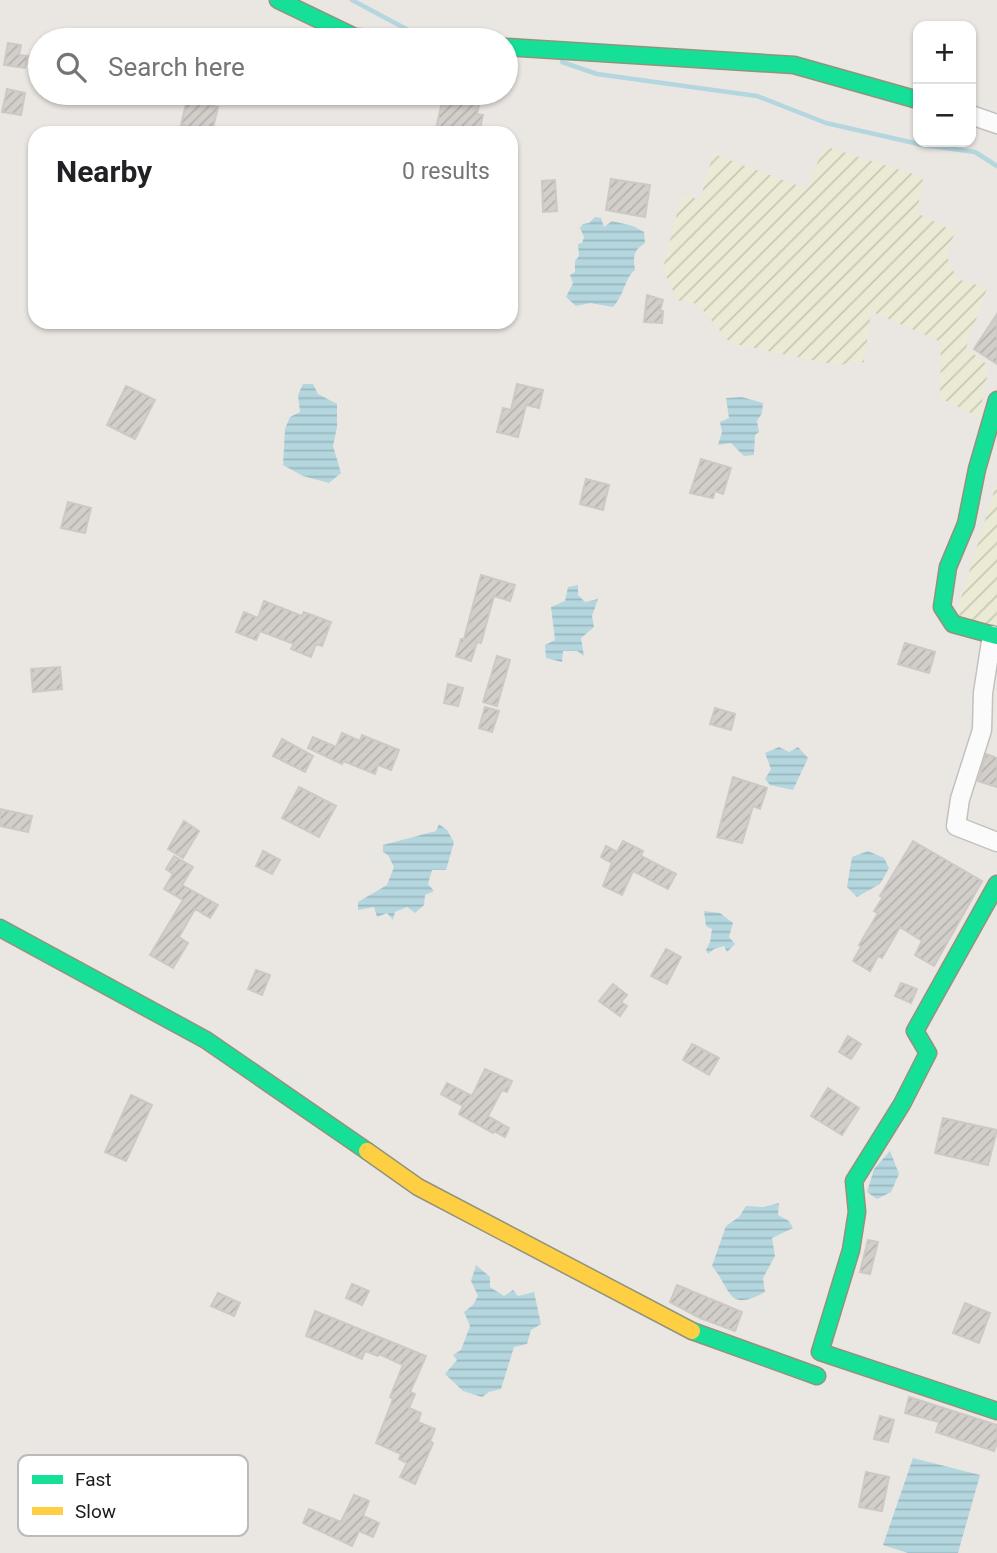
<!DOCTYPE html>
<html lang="en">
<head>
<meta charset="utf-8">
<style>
  :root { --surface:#fff; --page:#f6f6f6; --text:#202124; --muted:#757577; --line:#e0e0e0 }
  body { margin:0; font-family:Roboto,sans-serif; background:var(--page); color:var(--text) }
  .controls { position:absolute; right:21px; top:21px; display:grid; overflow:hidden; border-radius:14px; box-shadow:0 2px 5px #0004 }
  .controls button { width:63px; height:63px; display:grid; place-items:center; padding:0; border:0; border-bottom:2px solid var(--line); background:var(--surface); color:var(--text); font:35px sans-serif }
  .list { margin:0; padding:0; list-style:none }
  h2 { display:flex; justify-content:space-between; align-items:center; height:91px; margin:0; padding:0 28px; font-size:30px }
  h2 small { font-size:23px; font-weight:400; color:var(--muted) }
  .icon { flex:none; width:38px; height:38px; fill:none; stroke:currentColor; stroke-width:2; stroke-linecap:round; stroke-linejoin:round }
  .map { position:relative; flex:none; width:997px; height:1553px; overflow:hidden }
  .search { position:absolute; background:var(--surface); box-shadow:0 2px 5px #0004; left:28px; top:28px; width:490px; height:77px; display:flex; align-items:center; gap:18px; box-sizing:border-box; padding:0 24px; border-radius:38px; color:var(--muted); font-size:26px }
  .panel { position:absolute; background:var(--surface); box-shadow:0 2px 5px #0004; left:28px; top:126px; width:490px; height:203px; border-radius:21px }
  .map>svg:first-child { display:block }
  .farmland { fill:url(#farmland-furrows) }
  .water { fill:url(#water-rules) }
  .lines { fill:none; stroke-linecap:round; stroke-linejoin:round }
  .stream { stroke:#b4d6de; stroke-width:4.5 }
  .building { fill:url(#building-hatch); stroke:#cdc8c4; stroke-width:2 }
  .street-casing { stroke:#c2c1bf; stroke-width:21 }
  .fast-casing { stroke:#92937b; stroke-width:19 }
  .slow-casing { stroke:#92937b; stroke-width:19 }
  .street { stroke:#fcfbfb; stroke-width:18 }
  .fast { stroke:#16e098; stroke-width:16 }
  .slow { stroke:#ffcf43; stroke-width:16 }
  .key { fill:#fff; stroke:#bbb; stroke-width:2 }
  .key-label { font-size:19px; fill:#1b1b1b }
</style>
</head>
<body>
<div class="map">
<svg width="997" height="1553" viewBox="0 0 997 1553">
  <defs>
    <pattern id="farmland-furrows" width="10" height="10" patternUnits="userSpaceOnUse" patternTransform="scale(1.75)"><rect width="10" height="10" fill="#ebead4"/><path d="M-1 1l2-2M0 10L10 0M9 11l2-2" fill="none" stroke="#c9c8b5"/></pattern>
    <pattern id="water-rules" width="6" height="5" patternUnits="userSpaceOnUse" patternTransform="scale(1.75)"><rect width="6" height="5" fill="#b4d6de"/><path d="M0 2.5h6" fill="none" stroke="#9ab7be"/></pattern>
    <pattern id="building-hatch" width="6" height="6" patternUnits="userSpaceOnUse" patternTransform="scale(1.75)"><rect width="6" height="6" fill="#d2cfcb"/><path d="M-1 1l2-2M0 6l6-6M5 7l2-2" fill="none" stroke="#b4b1ae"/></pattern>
  </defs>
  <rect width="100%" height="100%" fill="#eae7e2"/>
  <path class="farmland" d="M824,146L923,177L917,213L955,232L946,255L957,279L987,288L966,348L989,366L979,417L940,398L941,342L871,311L864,362L836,365L730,343L698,304L677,300L663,268L682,194L700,200L713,154L807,189Z
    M997,482V636L953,624Z"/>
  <path class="water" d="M595,217L601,218L604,227L612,221L633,226L644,232L645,243C633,251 633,256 635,270C625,277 625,294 613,307L590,303L576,306L566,297L573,283L570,275L575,272V261L579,256L578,244L582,243L584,237L580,228L583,224L589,223Z
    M303,384H313L318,394L337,404V427L333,446L341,473L329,483L303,476L283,465L285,429L290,417L300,412L298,395Z
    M742,397L763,403L762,413L757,421L759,432L755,435L754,455L744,456L731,443L718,445L722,432L720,422L729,418L726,398Z
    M578,585V595L585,602L598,599L592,616L594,627L581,638L584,656L577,651H563L562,662L546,658L545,645L555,640L551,607L565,601L568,587Z
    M779,747L789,752L798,747L808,758L793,790L770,785L765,779L771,769L765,753Z
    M439,824L447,830L454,842L446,870H432L428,884L434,891L425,895L424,905L415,913L407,907L395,912L393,920L387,913L377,917L374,907L358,910V902L387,885L394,867L388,855L383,852V845L436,831Z
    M868,851L884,858L889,868L880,884L857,897L847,887L852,857Z
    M704,911L720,913L733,923L729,937L735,944L727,952L724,946L714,949L708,954L706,950L710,942L712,929L706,926Z
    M890,1151L899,1174L891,1192L877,1199L867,1192L874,1169Z
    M779,1203L778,1215L789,1221L793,1228L772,1238L775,1256L763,1278L765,1292C727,1313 732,1290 712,1266L726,1226L739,1217L746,1206L763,1207Z
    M476,1265L490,1277V1287L504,1296L513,1290L518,1296L534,1292L541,1324L531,1330L527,1344L514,1347L501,1389L489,1392L482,1397L463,1391L445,1374L457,1360L453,1355L461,1350L470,1326L464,1312L473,1305L478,1296L471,1281Z
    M913,1458L980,1475L958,1553H908L883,1545Z"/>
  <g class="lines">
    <path class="stream" d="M352,0L410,31H457L501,40
      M562,62L597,74L757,96L826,123L923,145L975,152L997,166"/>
  </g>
  <path class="building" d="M8,43L21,45L19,55L28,56L25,68L4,65Z
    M7,89L25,93L21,115L2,112Z
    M444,93H482L477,114L483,115L479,133H435Z
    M187,100L218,107L212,132L181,125Z
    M611,179L650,185L645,217L606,210Z
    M555,180L557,211L543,212L542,181Z
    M647,295L663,300L660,311H663L662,323L644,322Z
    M997,314V364L974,349Z
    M517,384L543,390L539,408L526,405L518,437L497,432L503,408L511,410Z
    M126,386L155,400L135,439L107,425Z
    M701,459L731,468L723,494L715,491L713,498L690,493Z
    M586,479L609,485L603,510L580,504Z
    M68,502L91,508L85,533L61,528Z
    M481,575L515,585L510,601L494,596L481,643L477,642L471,661L456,656L461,639H464Z
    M264,601L302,616L304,612L331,622L322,646L316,644L311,657L291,649L294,644L260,631L256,640L236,632L244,612L258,618Z
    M905,643L935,652L929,673L898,664Z
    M497,656L510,660L497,706L483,702Z
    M60,667L62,689L33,692L31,669Z
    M448,684L463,688L458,706L444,703Z
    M485,707L499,711L492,732L479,728Z
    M715,708L735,714L731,730L710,724Z
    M342,733L360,741L362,735L399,750L391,770L378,765L375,774L343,761L342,764L308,748L313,737L336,747Z
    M282,739L313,756L305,772L273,756Z
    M986,754L997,758V787L978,781Z
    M733,777L767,788L760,809L753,806L742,843L717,837Z
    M299,787L336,806L319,837L282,818Z
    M0,809L32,816L28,832L0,826Z
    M184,821L199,831L183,858L168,849Z
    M623,841L643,851L641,856L676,874L668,889L633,871L622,895L603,886L612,863L601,857L606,846L617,852Z
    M913,841L982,881L934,966L915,955L922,941L900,927L882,958L878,956L870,971L853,961L861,947L859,945L878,913L874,911L883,897L880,896Z
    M263,851L280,860L272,874L256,866Z
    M174,856L193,867L182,885L218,905L210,918L195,909L179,937L188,943L173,968L150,955L183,900L164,889L173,874L166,869Z
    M666,949L681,957L667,984L651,976Z
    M256,970L270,975L262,995L248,989Z
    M901,983L917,989L911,1003L895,996Z
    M613,984L627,995L621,1002L627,1006L620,1016L599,1001Z
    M848,1036L861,1044L851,1059L839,1052Z
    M692,1044L719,1058L709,1075L683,1060Z
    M485,1069L512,1081L507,1092L502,1090L488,1116L509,1128L505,1137L494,1131L493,1133L459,1114L463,1106L441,1094L447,1083L472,1096Z
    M828,1088L859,1108L842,1135L811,1116Z
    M131,1095L152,1105L126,1161L105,1152Z
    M943,1118L997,1130L988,1165L935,1153Z
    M868,1240L878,1242L870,1274L860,1272Z
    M352,1284L369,1291L362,1305L346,1298Z
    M677,1285L742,1312L735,1331L700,1318L670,1302Z
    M218,1293L240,1303L234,1316L211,1306Z
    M965,1303L990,1313L979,1343L953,1333Z
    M315,1311L426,1356L410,1392L415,1394L409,1408L421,1413L418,1422L435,1429L430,1441L433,1443L415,1484L400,1477L407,1463L399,1459L401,1454L376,1443L393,1399L390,1397L403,1365L379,1354L378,1356L365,1351L362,1359L306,1336Z
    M909,1397L997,1425V1442L994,1451L936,1432L939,1422L905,1413Z
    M880,1416L894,1420L888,1442L874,1439Z
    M866,1472L889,1477L882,1511L859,1507Z
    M354,1495L369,1501L363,1516L379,1523L373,1537L359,1531L352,1546L303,1523L309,1509L341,1522Z"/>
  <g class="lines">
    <defs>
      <path id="street" d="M971,115L997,124
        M992,635L983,693L982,730L960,799L956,826L997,842"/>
      <path id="fast" d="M278,0L355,37L406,40
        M506,47L794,65L918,100
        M997,400L977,469L966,524L948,567L942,607L953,624L997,636
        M997,884L915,1031L928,1053L902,1104L854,1181L857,1212L851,1250L820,1352L997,1411
        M0,928L206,1040L367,1151
        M692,1331L817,1376"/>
      <path id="slow" d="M367,1151L418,1187L692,1331"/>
    </defs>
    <use href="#street" class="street-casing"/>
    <use href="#fast" class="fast-casing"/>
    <use href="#slow" class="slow-casing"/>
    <use href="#street" class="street"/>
    <use href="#fast" class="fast"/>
    <use href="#slow" class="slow"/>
  </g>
  <rect x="18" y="1455" width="230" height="81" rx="10" class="key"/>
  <rect x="32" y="1475" width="31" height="9" fill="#16e098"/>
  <rect x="32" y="1507" width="31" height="8" fill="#ffcf43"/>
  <g class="key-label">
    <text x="75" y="1486">Fast</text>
    <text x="75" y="1518">Slow</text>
  </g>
</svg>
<div class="controls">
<button>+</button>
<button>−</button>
</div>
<div class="search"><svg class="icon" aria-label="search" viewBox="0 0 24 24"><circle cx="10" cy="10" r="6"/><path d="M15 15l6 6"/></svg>Search here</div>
<section class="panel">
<h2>Nearby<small>0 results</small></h2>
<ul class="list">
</ul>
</section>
</div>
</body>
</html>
